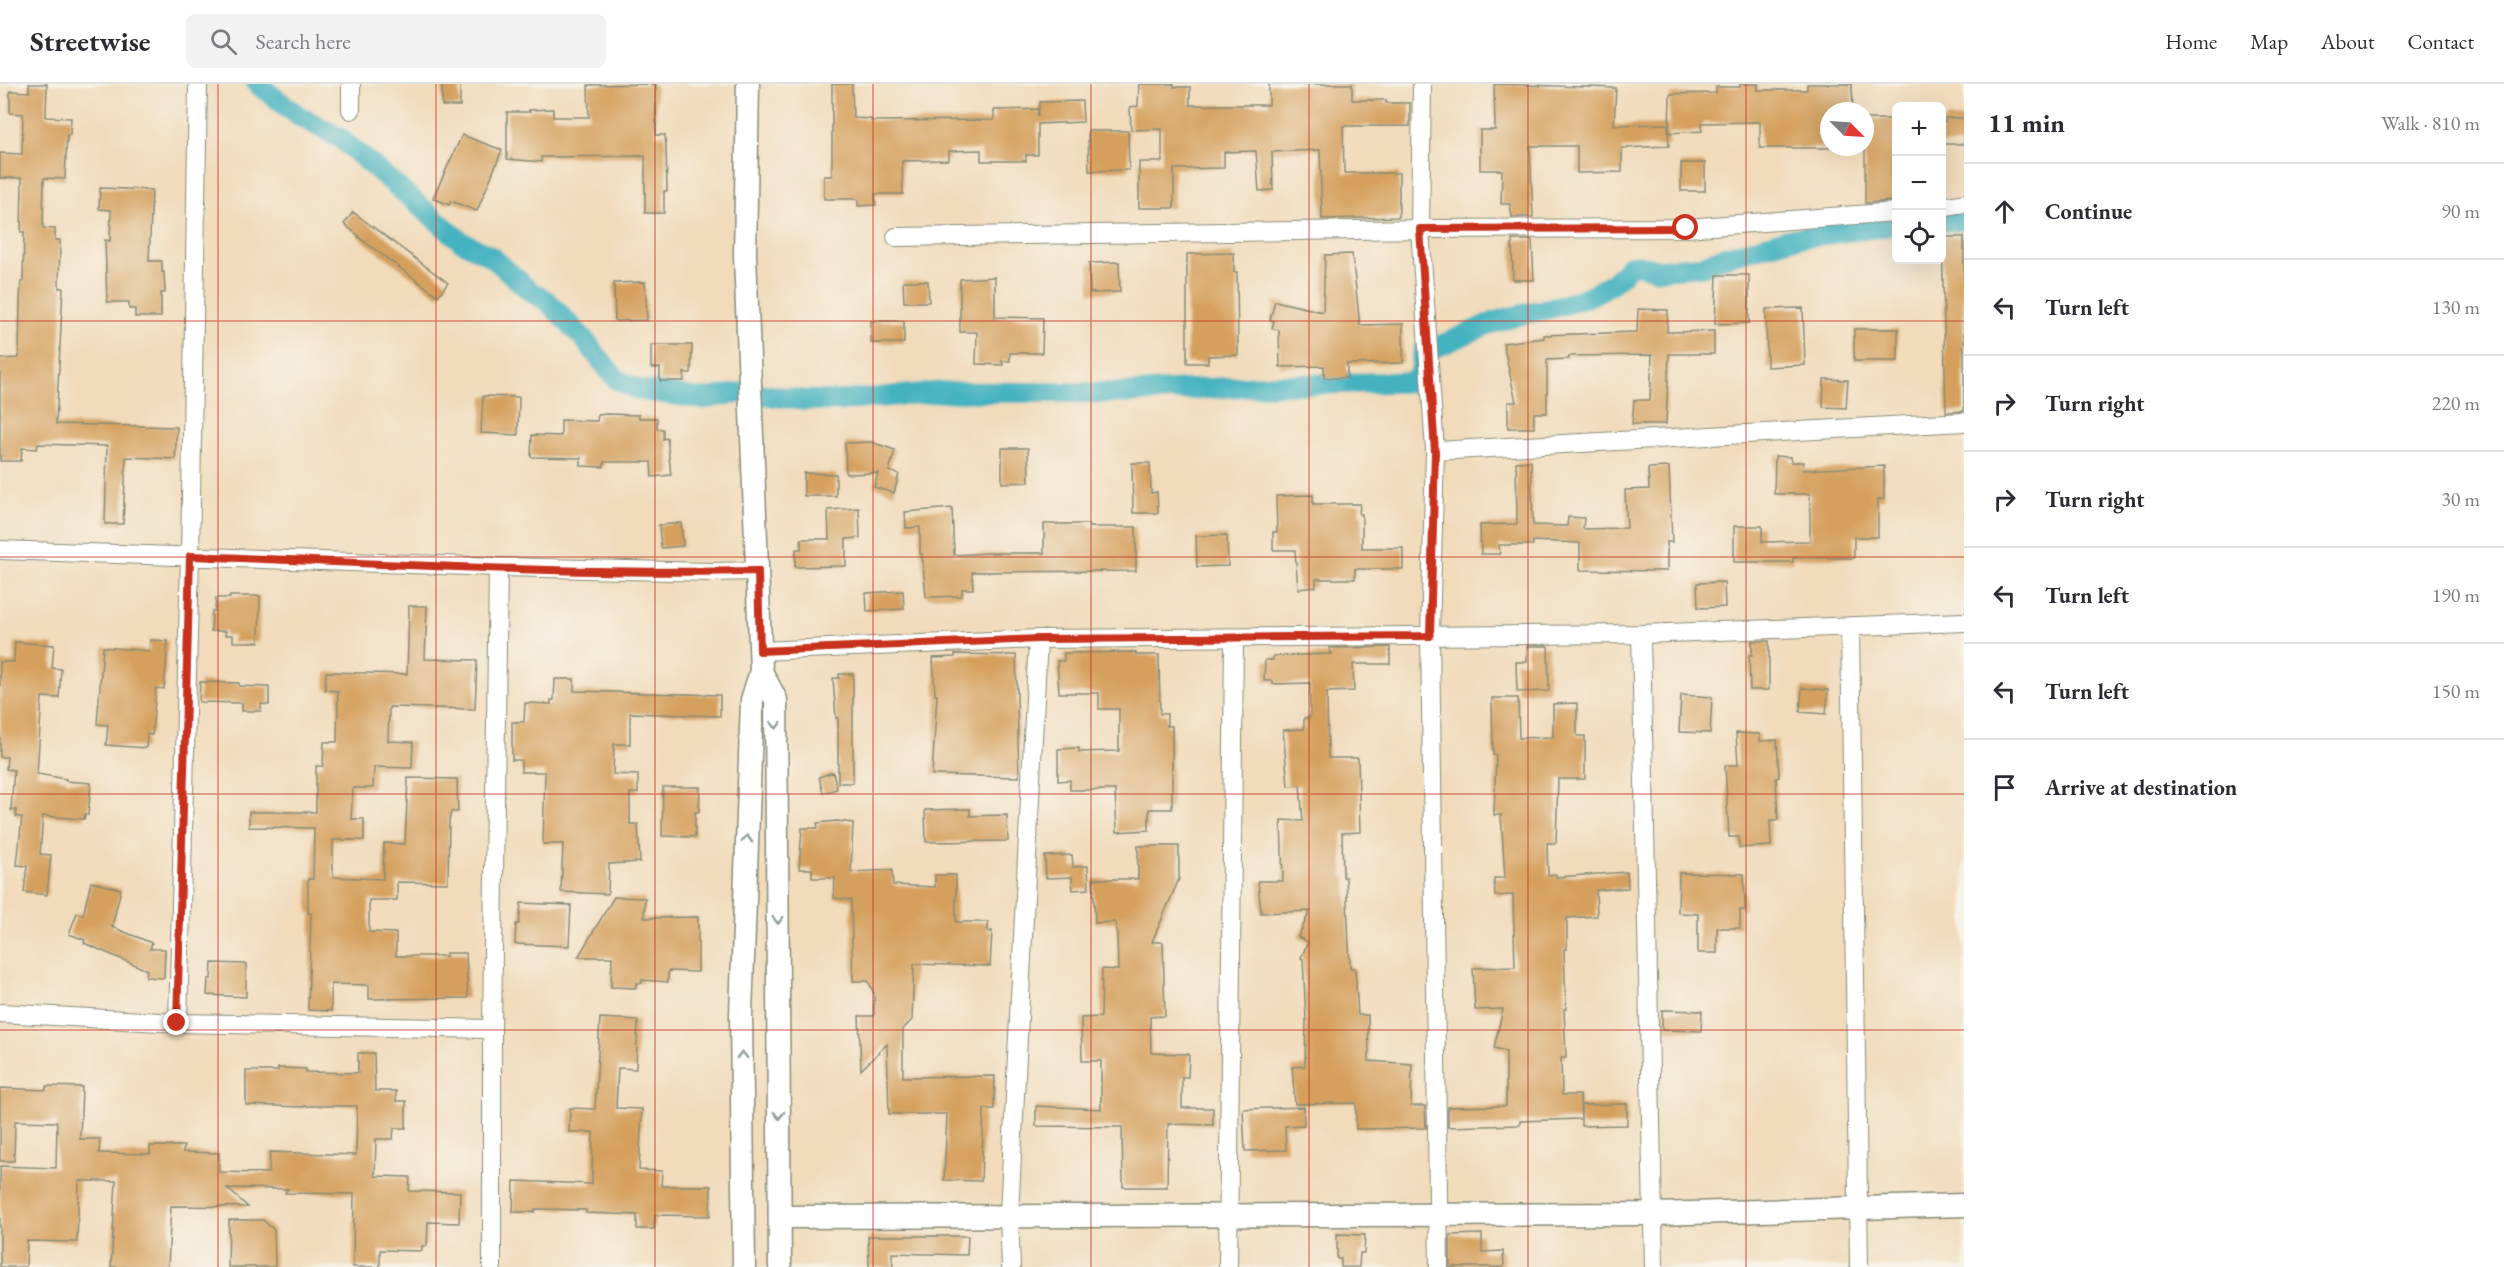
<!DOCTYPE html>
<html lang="en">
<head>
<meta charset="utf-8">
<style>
  :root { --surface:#fff; --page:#f2f2f3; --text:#2b2b33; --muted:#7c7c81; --line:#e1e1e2 }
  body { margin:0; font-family:"EB Garamond",serif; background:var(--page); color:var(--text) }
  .controls { position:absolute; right:18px; top:18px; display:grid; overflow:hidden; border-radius:9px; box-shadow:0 6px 24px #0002 }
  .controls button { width:54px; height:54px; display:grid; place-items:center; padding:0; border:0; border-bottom:2px solid var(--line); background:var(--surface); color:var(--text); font:30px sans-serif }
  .compass { position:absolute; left:1820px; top:18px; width:54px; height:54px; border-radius:50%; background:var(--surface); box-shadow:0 6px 24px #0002; rotate:114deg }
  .stop { position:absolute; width:18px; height:18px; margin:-14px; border:4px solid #c8321e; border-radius:50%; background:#fff }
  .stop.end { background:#c8321e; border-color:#fff; box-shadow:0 2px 6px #0008 }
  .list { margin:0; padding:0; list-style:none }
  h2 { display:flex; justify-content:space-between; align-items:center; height:78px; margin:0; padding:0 24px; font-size:26px }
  h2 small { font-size:20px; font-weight:400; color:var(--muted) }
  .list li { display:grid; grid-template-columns:39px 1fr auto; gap:18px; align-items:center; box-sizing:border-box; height:96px; padding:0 24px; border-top:2px solid var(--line) }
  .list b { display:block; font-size:22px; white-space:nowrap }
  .list em { font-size:20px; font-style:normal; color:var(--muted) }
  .icon { flex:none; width:33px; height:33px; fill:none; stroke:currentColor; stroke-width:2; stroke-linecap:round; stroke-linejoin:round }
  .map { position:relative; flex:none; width:1964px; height:1183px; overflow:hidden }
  header { display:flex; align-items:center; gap:36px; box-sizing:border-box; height:84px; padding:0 30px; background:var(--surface); border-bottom:2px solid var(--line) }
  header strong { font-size:28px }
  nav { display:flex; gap:33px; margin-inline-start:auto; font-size:21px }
  .search { width:420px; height:54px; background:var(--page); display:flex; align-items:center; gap:15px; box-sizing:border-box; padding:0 21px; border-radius:9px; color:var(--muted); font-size:22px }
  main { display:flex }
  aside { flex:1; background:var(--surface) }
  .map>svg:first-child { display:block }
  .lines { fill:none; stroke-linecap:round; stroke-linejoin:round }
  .canal { stroke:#44b2c0; stroke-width:21 }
  .building { fill:#d5a05d }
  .minor-casing { stroke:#888c78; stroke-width:20 }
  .tertiary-casing { stroke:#888c78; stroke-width:25 }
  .minor { stroke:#fff; stroke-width:18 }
  .tertiary { stroke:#fff; stroke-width:22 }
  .oneway { stroke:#8f9e9a }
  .route { stroke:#c8321e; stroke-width:8 }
  .grid { fill:none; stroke:#c8321e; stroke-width:1.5; stroke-opacity:0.55 }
</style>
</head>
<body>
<header>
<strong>Streetwise</strong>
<div class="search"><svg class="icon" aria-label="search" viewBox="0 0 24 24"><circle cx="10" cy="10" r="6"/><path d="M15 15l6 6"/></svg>Search here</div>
<nav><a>Home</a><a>Map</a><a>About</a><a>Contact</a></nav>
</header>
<main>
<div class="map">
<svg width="1964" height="1183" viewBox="0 0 1964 1183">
  <rect width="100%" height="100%" fill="#f7f3e8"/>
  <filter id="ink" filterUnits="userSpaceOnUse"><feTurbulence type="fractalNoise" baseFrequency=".0167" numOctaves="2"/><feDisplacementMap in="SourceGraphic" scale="12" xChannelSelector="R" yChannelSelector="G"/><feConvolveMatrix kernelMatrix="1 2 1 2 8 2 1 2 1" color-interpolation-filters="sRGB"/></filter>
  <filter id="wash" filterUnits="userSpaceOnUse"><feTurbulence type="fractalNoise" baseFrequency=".008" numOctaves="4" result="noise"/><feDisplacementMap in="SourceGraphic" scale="24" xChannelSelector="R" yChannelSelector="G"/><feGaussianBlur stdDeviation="1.35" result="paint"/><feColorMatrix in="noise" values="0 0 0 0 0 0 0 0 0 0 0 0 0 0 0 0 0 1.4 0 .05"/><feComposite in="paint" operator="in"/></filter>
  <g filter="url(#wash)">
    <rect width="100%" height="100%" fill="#f1dbbb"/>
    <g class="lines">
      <path class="canal" d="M257,0L299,32L340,54L461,157L492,173L531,208L547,217L583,254L616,295L639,306L704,315L746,308L802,316L837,317L940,308L1126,309L1273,301L1412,298L1420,291L1423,268
        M1942,138L1964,136
        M1433,264C1455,257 1475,244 1498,237C1542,223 1599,222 1629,182L1639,181L1656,186L1703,182L1720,174L1790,155L1896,141"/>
    </g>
    <g id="blocks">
      <path class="building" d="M29,0H47L46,33L71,34L70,51H67L65,95L44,94L43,144L55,145V156H60L59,204H63L56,340L177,343L175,375L126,373L123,440H105L107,362L38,360L37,365L22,364L21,377H0V275L19,274L20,217L21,198H23L24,148H21L22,94H0V69L22,70L23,30L10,29V7L29,8Z
        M442,0H460V22H442Z
        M656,0V51H665L666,63L667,107H664V129H645V72L541,73V78L507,75V28H530L529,26L553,25V33H589L588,1Z
        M832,0H852L853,34L871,35V37L994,36V26L1038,25V32L1040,18L1082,17L1083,38L1038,40V71H1026V77H981V66L949,67V76L902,77L903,110H875L876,121L858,122V115H824V92H832Z
        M1139,0H1174V3H1190V21H1269V0H1352V16H1386V19H1410V42H1343L1344,89H1399V133L1322,135L1320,66L1272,68L1273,106L1259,107L1256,67L1224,68V84L1174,85V124H1139V78H1162V45L1131,46L1130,23L1138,22Z
        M1494,0L1616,4L1614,41L1668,40L1669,62L1622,64V88L1577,89V62H1530L1533,133H1512L1510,120H1501L1502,86H1480V46H1495Z
        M1740,0H1758V6H1807V0H1852L1853,27H1829V64H1760V38L1702,39V47L1669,49L1670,10L1716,9V3H1740Z
        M1945,34H1964V60H1941V38H1945Z
        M1865,35H1895V117L1865,119Z
        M1088,47H1128L1129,86L1089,87Z
        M462,51L502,66L477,127L451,117L449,121L433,114Z
        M1681,79H1705V107H1681Z
        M100,104L152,106L149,177H162V188H164L165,209H161V233H135V225H129V218H107L105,156L110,157L111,126L99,125Z
        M353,128L448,199L438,212L358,153L359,152L344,140Z
        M1942,153H1964V327L1946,328Z
        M1512,156H1532L1534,196H1513Z
        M1234,169V188H1237L1238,271L1208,272V279H1187V170Z
        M1352,170L1360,241L1403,240V279L1347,280V294H1324V282L1280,283L1279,246L1272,244L1274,237L1270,236L1275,217L1323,228L1325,171Z
        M1119,178L1120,208L1090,209L1089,179Z
        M1717,191H1749V239L1715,240Z
        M995,193V233L1043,234L1042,269H1010V277H1002L1003,281L976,280L977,248H960V195Z
        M903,197H928L929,218H904Z
        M645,198L647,236L615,237L614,199Z
        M1803,224L1805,281L1767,283L1766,225Z
        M1638,225L1668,226L1667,248L1714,247V270H1669L1666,340H1632L1634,316H1650L1652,271L1569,272V275L1547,276V329H1534V344H1508V318H1516L1503,259L1544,254V251L1637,248Z
        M871,237H904V259H871Z
        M1854,245H1898V277H1854Z
        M651,261H692L691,289H684V297H660V284H651Z
        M1824,295L1848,296L1846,324L1823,323Z
        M483,312L519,313L518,351L481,349Z
        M606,330L639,331V334H657V345H663V355L667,354L671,391L652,393L651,378H604V383L581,382V374L531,373L532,351L561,352V336L597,337L598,331Z
        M871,358L895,366L889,387L899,390L894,409L874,403L878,389L846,390L845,359Z
        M1002,364H1028L1029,398L1002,399Z
        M1775,372L1790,373L1791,378H1804L1803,386L1884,382V415H1878V453H1854V474H1793V478H1734V442H1762V458L1810,457V410H1774Z
        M1531,377L1533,441L1567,442L1568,433L1584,434L1583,445L1627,444L1625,406L1649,405L1648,384L1669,383L1672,458H1667V487L1580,486V459L1533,457V461H1499L1500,470H1481L1480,441L1517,440L1516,378Z
        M1132,379H1150L1151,409L1157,408L1158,429H1133Z
        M804,389L836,390V412H804Z
        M1313,411V420H1360L1359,430H1362V464H1403V485H1355V495H1316V503L1298,505L1295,466H1273V448H1277L1276,412Z
        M859,424L860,454L846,455V482L795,483L796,465H801V455H829L828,426Z
        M952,424L954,471L988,469H1044V440H1089V443H1136V487L972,488L973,505H962V512L926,513L922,470H920V443L906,444L905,428Z
        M681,439L683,462L661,464L659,441Z
        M1227,451L1228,482L1197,483L1196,452Z
        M1724,498L1725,523L1698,524L1697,499Z
        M903,507L904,525L867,527L866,509Z
        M230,512H260L259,558H233V551H225L226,547H211L212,527H215L216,514H230Z
        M409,522H427L425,575L477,576L475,625L389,623L388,657L413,658L412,684L374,683L373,704H353L351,735H364V756H333V793L383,795L384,759L405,760L408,694L457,695L458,728H451L449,737L448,799L397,798V816H369V848L396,849V872H446V869H466L468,914L369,915V901L331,900V927L308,926L311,829H308V795H313L314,744L249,743V728H316V682H323L324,658H337L338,607L325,606L326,588L407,590Z
        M150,556L168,557L164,605L156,604L152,651L147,650L146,664L106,661L108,641L97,640L103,563L149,567Z
        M1752,557H1769V606H1750L1749,571H1752Z
        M15,558L54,561L52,584L61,585L59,614L42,613L37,690L66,695V697L91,699L88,731L85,730L84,735L43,732L40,770L51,771L47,811L24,808L27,782L17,781L22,733H16V726H11L14,686L6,685L7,673H0V578H14Z
        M1527,562H1548L1549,607L1517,608L1516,578H1527Z
        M1390,563V580H1353L1354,607L1327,608L1328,674H1358L1360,748L1342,749L1343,793H1346L1350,884H1355L1358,931H1368L1369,977L1412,980L1411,1022H1425L1426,1044L1356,1045V1019L1295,1020L1292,983L1305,982L1306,936L1303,875L1301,874L1308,858L1298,853L1310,827L1261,829L1258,797H1283L1281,736L1303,737L1300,701L1288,702L1283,646L1304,645V634H1310V599L1273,600V597H1264L1265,576H1273V572L1332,570L1329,564Z
        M1136,568V571H1159L1160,630H1167V642H1172V725H1149V746L1117,748L1115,706H1070V696L1058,697V665L1079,664V668L1119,667V625H1099V609H1059L1057,577H1064V569Z
        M955,570L1016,571L1019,693L932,691L937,611H935L933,574L955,573Z
        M839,590H853V699H838V633L836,634L833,594H839Z
        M555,595H574V607L720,611V632L630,629V660H614L613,690L638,691V709H630V740H638L640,778L609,780L608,810L561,808L563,760H543L545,688H521V676H512V638H524L525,619L551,620V616H554Z
        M200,598L239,599V602L269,603V621L261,620V627H242V619L199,618Z
        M1802,604L1828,606L1826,630L1800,628Z
        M1681,611L1712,613L1710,649L1679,648Z
        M1492,614H1518L1519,654L1553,653V620L1577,619V652H1585V695H1558L1556,759H1547L1548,791L1556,790V793L1627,788L1628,804L1596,806L1597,832L1567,834V865H1564L1566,925H1564L1566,974H1561L1562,1011H1580L1581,1035L1520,1037V1041L1448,1043V1023L1506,1022V967L1494,964L1503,925L1475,926L1473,884L1515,883L1513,811L1495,812L1494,794H1505L1501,731H1494L1496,671H1493Z
        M1736,649L1760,650V657L1777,656L1779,693L1776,694L1778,736H1770L1771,762L1739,764V753H1729L1725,681H1738Z
        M833,688L837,705L823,709L819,693Z
        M663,703H700L699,728H695V753L662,752Z
        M970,725V732L1007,731L1008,757L926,758L925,726Z
        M837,737L853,739L851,788L892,786L893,801L935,803V791H956V838H988V848L992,847L990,882L914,880L912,936L903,945V993L995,992L994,1025H984L981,1097L944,1096L947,1030H889L887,960L861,986L859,932H874V909L868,897H853L851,816L834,814L835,794H812V785H799L802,744H818L817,739Z
        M1138,762H1179V795L1152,858H1163L1165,932L1150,933L1151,969L1189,970L1188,993H1182V1024H1213V1041L1168,1040L1167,1103H1123L1122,1043L1036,1042V1022L1101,1025V977H1082L1081,934L1101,933L1102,885L1118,886L1117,851L1115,838L1095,839L1093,795H1138Z
        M1072,771L1073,783L1088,782L1089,805L1073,806L1072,793L1046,794L1045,772Z
        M1679,789L1744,790L1745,826H1740V844H1717V869H1698V830L1678,829Z
        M91,798L121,805L112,843L152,859L150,865H165L164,894L146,893L147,886L84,859L85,856L69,850L77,829L83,831Z
        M614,813L645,814L644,834L698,833V888L668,887V898L642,896V899H636V904L611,903L612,873H578Z
        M521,819L571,821L569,862L515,860L516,840H519Z
        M212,879L246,880V913L207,911L208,895H211Z
        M1662,926L1702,927L1701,947L1662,946Z
        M600,934L638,936L636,985L618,984L616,1024L642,1025L639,1086L662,1087L661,1102H711L710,1132L655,1131L654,1145H637V1131L586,1129V1126L535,1125V1128H513L514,1097L592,1100L593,1048H569L570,1024L595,1025Z
        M358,969H374L375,1007H396V1017H406V1044H394L393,1055H376L375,1092L410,1093L409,1107L460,1108L459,1139L428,1138L427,1162H422V1167L380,1166V1183H353L354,1110L285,1109L288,1105L227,1104L248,1123L171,1122L168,1183H111L116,1097H79L77,1158L27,1157L26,1183H0V1082L56,1084L57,1038L15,1037L14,1077H0V1004L46,1006V1002L82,1003L80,1055H100L99,1069L150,1070V1062H184L183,1068L219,1069V1088L269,1089L270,1068L356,1071L357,1022H305L304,1023L246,1021V987H278V984L306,985V988L358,989Z
        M1627,1020V1041L1581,1042V1021Z
        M1304,1023V1041L1285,1042L1286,1066L1245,1067L1243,1025Z
        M229,1136H263L274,1146L275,1183H228Z
        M1337,1150L1365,1151L1364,1169H1360L1359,1183H1341V1175H1337Z
        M1482,1150V1168L1503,1167L1504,1183H1450V1151Z
        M868,1152H968L967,1171L892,1169L893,1183H869Z"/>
    </g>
  </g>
  <g filter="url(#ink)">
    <use href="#blocks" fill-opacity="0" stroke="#888c78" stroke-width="1.5"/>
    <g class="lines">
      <defs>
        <path id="minor" d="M351,0V26
          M1422,0L1420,145L1435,367L1430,552L1439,1183
          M1942,123L1964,119
          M896,153L1420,145L1686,144L1896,128
          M1435,367L1964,338
          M0,466L498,483L711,488L758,487
          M1850,542L1859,1183
          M1641,550L1654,1183
          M760,567L1038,555L1641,550L1964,538
          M0,929L178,939L492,945
          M178,939L190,473L198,0
          M492,1183V945L498,483
          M1011,1183L1009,1131L1038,555
          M1228,1183L1234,555"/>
        <path id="tertiary" d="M761,587L776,616L780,1183
          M780,1133L1654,1130L1964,1121
          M744,1183L741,931L752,616L761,587L745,170L748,0"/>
      </defs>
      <use href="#minor" class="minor-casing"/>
      <use href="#tertiary" class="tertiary-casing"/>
      <use href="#minor" class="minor"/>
      <use href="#tertiary" class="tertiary"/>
    </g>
    <defs><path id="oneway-chevron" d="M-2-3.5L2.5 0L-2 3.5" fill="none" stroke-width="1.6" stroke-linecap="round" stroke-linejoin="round" transform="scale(1.5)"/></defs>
    <g class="oneway">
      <use href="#oneway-chevron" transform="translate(776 641) rotate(90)"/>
      <use href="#oneway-chevron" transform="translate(747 755) rotate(-88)"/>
      <use href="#oneway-chevron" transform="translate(778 836) rotate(90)"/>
      <use href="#oneway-chevron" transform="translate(742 971) rotate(-91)"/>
      <use href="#oneway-chevron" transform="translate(779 1031) rotate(90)"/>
    </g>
  </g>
  <g class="lines" filter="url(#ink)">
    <path class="route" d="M177,939L190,472C378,479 570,491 758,487L760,567L1038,555L1430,552L1435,368L1420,145L1686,144"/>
  </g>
  <path class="grid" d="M218,0V1183M436,0V1183M655,0V1183M873,0V1183M1091,0V1183M1309,0V1183M1528,0V1183M1746,0V1183M0,237H1964M0,473H1964M0,710H1964M0,946H1964"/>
</svg>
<div class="controls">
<button>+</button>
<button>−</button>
<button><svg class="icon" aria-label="locate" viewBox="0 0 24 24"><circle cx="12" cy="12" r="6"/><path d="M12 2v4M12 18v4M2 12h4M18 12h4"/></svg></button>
</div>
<svg class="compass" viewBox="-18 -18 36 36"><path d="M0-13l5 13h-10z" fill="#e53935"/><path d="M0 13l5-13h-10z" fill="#7c7c81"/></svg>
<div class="stop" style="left:1686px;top:144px"></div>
<div class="stop end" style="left:177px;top:939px"></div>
</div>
<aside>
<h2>11 min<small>Walk · 810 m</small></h2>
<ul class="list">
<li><svg class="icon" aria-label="ahead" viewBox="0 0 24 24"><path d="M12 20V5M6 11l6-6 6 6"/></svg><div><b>Continue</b></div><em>90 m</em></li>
<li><svg class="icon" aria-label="left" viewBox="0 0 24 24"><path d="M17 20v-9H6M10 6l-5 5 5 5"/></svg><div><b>Turn left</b></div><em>130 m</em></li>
<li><svg class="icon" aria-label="right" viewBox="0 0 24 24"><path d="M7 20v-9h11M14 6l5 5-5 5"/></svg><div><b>Turn right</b></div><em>220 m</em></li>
<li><svg class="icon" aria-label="right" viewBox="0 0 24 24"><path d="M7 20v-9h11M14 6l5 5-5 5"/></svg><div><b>Turn right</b></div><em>30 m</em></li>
<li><svg class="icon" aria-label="left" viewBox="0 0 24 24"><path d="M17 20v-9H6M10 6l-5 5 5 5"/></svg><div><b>Turn left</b></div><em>190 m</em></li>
<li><svg class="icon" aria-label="left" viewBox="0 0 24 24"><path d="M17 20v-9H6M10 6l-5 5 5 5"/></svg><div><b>Turn left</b></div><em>150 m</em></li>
<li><svg class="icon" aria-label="arrive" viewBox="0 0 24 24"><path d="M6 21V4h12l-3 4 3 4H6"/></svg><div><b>Arrive at destination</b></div></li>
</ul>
</aside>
</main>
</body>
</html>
